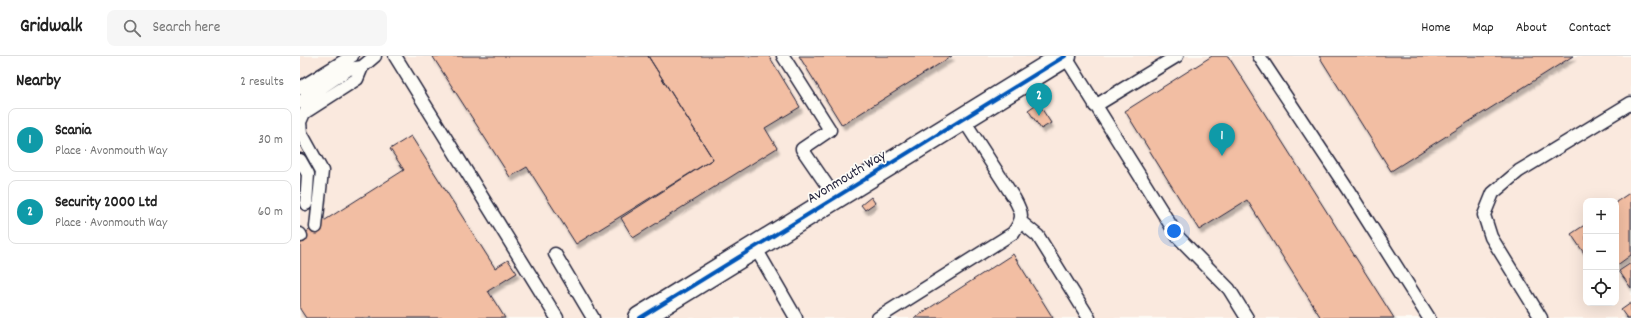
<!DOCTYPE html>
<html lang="en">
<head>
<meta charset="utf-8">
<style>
  :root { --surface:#fff; --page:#f6f6f6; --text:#222; --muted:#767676; --line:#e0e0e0; --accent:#1a73e8 }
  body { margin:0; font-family:Dekko,sans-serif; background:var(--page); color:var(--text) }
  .controls { position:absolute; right:12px; bottom:12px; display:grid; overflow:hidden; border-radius:8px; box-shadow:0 4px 16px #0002 }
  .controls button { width:36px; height:36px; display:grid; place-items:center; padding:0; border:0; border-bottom:1px solid var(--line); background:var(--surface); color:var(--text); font:20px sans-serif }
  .you { position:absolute; left:874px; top:175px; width:14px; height:14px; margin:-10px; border:3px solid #fff; border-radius:50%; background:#1a73e8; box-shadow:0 0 0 6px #1a73e833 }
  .badge { display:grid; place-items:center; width:26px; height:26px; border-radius:50%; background:var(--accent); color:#fff; font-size:13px; font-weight:700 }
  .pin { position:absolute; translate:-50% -33px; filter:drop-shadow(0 1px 2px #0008) }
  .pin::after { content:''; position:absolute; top:21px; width:14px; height:12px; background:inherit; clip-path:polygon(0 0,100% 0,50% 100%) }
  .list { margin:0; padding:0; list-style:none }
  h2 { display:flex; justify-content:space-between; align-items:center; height:52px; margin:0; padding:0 16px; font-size:17px }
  h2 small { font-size:13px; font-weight:400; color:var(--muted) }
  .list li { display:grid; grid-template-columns:26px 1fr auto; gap:12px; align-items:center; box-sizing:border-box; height:64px; margin:0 8px 8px; padding:0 8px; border:1px solid var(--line); border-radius:8px }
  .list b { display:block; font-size:15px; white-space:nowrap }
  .list p { margin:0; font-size:13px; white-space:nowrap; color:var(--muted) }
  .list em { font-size:13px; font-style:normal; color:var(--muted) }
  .icon { flex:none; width:22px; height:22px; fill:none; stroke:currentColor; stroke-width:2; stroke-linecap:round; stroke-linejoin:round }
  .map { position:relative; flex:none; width:1331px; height:262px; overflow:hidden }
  header { display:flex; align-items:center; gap:24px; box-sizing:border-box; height:56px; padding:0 20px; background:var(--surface); border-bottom:1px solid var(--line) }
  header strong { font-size:19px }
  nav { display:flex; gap:22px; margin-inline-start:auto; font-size:14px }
  .search { width:280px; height:36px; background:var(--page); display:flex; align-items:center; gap:10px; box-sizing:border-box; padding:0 14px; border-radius:8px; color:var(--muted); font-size:15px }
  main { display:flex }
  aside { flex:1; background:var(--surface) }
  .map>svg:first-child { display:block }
  .built { fill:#fae9de; fill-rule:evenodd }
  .building { fill:#f2bea3; stroke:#22223b; filter:url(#shadow) }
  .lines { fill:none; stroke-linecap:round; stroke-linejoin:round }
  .service-casing { stroke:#22223b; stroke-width:15 }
  .minor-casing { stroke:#22223b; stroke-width:25 }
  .service { stroke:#fdfcf7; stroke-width:12 }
  .minor { stroke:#fdfcf7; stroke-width:22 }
  .cycleway-casing { stroke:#fdfcf7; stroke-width:6 }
  .cycleway { stroke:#0057b8; stroke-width:4 }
  .labels { text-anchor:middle; stroke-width:3.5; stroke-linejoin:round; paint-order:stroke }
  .street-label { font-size:15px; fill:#22223b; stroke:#fdfcf7 }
</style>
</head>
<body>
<header>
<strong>Gridwalk</strong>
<div class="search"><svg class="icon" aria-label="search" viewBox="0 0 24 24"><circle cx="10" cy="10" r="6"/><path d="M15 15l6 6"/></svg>Search here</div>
<nav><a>Home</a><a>Map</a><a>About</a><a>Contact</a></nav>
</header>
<main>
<aside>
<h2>Nearby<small>2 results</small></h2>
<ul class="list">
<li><span class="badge" style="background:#0f9aa8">1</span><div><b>Scania</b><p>Place · Avonmouth Way</p></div><em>30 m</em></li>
<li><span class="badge" style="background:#0f9aa8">2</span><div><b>Security 2000 Ltd</b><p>Place · Avonmouth Way</p></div><em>60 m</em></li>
</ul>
</aside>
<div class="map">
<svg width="1331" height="262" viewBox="0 0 1331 262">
  <defs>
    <filter id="shadow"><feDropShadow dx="2.5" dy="4.5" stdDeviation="1" flood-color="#0004"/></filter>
  </defs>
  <rect width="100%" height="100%" fill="#fdfcf7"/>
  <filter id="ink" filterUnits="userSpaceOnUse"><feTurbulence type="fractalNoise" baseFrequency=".025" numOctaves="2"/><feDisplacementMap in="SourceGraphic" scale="8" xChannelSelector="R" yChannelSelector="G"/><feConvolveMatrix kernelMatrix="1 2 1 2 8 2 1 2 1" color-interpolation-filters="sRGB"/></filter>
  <g filter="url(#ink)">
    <path class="built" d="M0,0H1331V262H0ZM1286,145H1316V247H1286Z"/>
    <path class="building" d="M134,0H348L413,103L276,188L227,111L210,121L133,1Z
      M348,0H469L500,51L465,72L477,92L333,182L321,162L413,103Z
      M499,0H652L542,69Z
      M912,0H928L1094,262H1021L947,144L899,174L825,55Z
      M1019,0H1273L1091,115Z
      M738,47L751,67L741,73L728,54Z
      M111,80L195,212L208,204L217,217L188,235L205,262H6L0,253V180L104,114L90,93Z
      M1331,136V199L1316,210V146Z
      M571,141L575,147L565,154L561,149Z
      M1286,168V200L1271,178Z
      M713,198L753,262H614Z
      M1331,207V232L1319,215Z
      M1331,247V262H1327L1321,254Z"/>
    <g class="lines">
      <defs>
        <path id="service" d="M95,0L257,262
          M483,0L530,74L502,93L535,141
          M765,0L878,181L929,233L947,262
          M959,0L1048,134L1129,262
          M0,32L52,0
          M0,46L49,13L62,11
          M795,50L877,0
          M0,104L8,118L6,148
          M721,166L738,180L789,262
          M16,171L22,115L1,77L0,66L4,57L57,23L62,11L75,0
          M0,178L1,180
          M455,191L496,262
          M255,198L293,262
          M578,262L713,177C724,162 723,158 714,142L663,63
          M1241,262L1191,181L1184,159L1193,137L1219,115L1331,47"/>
        <path id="minor" d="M340,262L765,0"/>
      </defs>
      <use href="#service" class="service-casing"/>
      <use href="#minor" class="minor-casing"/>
      <use href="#service" class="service"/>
      <use href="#minor" class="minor"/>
      <defs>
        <path id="cycleway" d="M340,262L765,0"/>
      </defs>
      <use href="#cycleway" class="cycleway-casing"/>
      <use href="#cycleway" class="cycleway"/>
    </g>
  </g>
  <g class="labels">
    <g class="street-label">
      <text transform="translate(546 120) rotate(-31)" y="5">Avonmouth Way</text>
    </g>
  </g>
</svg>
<div class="controls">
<button>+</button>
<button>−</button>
<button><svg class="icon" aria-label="locate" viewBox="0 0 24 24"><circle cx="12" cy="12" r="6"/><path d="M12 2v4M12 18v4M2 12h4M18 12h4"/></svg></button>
</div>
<div class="you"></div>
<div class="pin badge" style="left:922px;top:100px;background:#0f9aa8">1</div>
<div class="pin badge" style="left:739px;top:60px;background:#0f9aa8">2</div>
</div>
</main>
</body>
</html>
